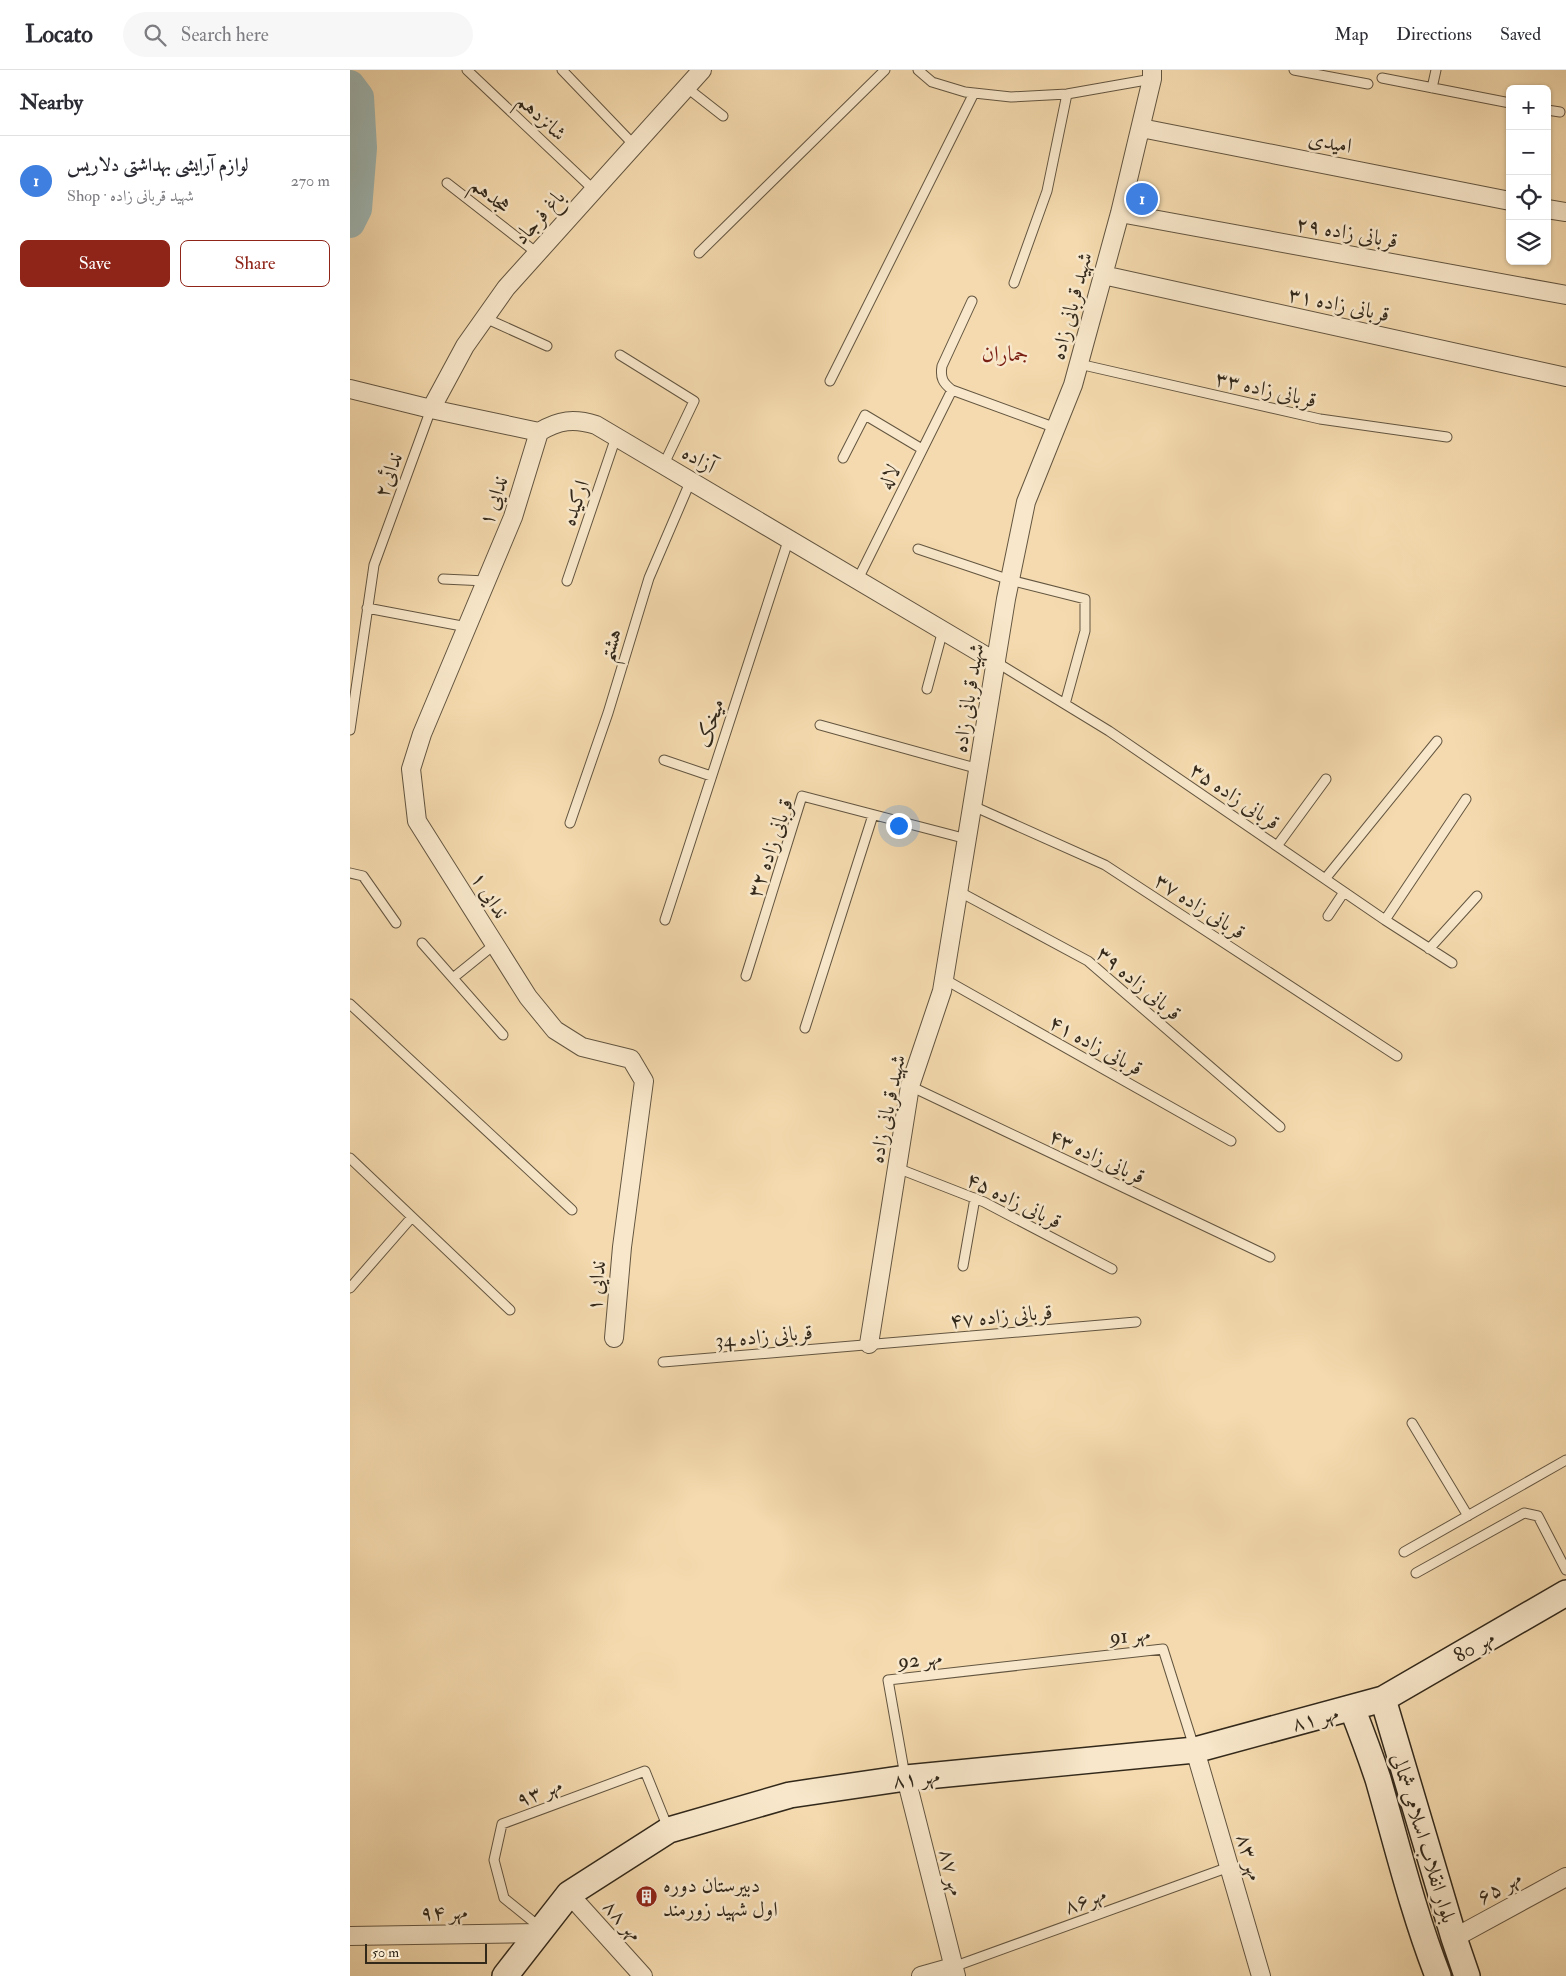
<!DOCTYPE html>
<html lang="en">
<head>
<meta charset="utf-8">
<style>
  :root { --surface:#fff; --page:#f7f7f7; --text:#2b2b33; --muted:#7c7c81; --line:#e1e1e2; --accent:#8f2418 }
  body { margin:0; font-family:"IM FELL Double Pica",Amiri,serif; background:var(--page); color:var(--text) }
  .controls { position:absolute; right:15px; top:15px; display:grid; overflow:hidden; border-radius:8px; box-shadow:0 1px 4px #0004 }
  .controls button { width:45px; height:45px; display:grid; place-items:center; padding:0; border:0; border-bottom:1px solid var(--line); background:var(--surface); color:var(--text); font:25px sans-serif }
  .scale { position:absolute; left:15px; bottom:12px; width:122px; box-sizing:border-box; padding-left:5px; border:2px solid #33291b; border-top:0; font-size:14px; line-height:18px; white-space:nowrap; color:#33291b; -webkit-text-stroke:4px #f8e7ca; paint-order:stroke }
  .you { position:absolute; left:548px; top:755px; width:18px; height:18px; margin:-12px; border:4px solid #fff; border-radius:50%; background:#1a73e8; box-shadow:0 0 0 8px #1a73e833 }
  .badge { display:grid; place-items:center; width:32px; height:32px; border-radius:50%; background:var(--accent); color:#fff; font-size:16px; font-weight:700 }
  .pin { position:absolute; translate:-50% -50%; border:2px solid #fff; box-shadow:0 1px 5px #0006 }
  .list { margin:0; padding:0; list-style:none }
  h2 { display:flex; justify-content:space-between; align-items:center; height:65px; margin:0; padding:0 20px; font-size:21px }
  h2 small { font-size:16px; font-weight:400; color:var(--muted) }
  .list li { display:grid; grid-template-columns:32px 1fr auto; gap:15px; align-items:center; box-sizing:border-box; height:90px; padding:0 20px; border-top:1px solid var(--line) }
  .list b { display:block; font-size:19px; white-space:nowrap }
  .list p { margin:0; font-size:16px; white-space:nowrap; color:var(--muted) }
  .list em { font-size:16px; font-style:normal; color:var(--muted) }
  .actions { display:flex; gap:10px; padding:15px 20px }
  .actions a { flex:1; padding:11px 0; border:1px solid var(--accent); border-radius:8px; text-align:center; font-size:18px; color:var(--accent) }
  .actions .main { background:var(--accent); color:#fff }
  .icon { flex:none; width:28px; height:28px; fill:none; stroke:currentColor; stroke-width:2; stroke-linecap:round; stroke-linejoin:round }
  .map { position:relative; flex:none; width:1216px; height:1906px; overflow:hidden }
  header { display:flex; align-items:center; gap:30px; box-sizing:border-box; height:70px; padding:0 25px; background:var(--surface); border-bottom:1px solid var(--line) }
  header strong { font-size:24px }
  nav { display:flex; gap:28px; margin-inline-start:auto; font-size:18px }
  .search { width:350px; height:45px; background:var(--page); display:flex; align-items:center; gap:12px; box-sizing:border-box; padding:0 18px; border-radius:28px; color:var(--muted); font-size:19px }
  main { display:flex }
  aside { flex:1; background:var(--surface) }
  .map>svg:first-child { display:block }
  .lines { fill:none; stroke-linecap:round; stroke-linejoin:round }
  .river { stroke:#9fb8b5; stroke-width:30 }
  .lane-casing { stroke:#635540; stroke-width:11 }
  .street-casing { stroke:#635540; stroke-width:20 }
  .secondary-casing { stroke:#33291b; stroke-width:28 }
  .lane { stroke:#f8e7ca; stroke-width:9 }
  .street { stroke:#f8e7ca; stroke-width:18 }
  .secondary { stroke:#f8e7ca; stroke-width:25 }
  .labels { text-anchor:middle; stroke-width:5; stroke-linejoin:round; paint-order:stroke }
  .street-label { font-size:21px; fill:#33291b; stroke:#f8e7ca }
  .poi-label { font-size:21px; fill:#33291b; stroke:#f8e7ca; text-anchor:start }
  .neighbourhood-label { font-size:22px; fill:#7a1f14; stroke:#f8e7ca }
</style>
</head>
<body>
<header>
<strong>Locato</strong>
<div class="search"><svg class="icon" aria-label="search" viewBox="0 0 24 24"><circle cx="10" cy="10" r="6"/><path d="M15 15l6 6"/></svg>Search here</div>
<nav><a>Map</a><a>Directions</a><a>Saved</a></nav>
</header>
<main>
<aside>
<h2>Nearby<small></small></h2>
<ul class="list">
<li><span class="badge" style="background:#3f7fe0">1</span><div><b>لوازم آرایشی بهداشتی دلاریس</b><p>Shop · شهید قربانی زاده</p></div><em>270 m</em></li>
</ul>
<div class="actions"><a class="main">Save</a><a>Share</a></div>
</aside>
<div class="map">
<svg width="1216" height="1906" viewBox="0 0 1216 1906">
  <rect width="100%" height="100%" fill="#f4daae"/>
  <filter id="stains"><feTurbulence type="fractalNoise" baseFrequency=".004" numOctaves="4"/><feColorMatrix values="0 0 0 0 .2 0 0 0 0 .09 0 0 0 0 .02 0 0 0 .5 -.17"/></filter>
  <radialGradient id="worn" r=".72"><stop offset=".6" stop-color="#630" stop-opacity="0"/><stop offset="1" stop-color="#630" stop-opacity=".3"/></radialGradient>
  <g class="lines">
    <path class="river" d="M0,15L9,27L12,78L7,139L0,153"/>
    <defs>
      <path id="lane" d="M117,0L244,120
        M212,0L284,75
        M568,0L582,12L615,22L661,27L717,24L802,9
        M944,0L1018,14
        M1032,8L1160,33
        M336,17L373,46
        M1082,18L1086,0
        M1197,40L1210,42
        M97,113L187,183
        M349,183L535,0
        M664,213L697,121L717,24
        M622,231L592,296C590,308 593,313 602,320L706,358
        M135,248L197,276
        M270,285L344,331L314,394
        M729,294L970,349L1097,367
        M480,311L624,23
        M493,388L515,345L572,379
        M568,479L660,510L735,529V561L715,634
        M93,509L136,511
        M508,509L602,320
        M217,511L266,367
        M17,538L117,557
        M646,592L759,661L1035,850L1102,893
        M577,619L593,560
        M470,655L629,699
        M0,660L24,495L81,339
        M314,690L361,706
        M623,736L755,795L1047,986
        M220,753L258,643L299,508L341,410
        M927,776L976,709
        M0,803L13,806L46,853
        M975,809L1087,671
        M608,821L738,891L930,1057
        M978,846L994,822
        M315,850L439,468
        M1035,850L1116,729
        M72,873L153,965
        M1079,879L1127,826
        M396,906L452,726L617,769
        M103,908L145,874
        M594,909L881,1071
        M0,934L222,1140
        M455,958L523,745
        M560,1016L920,1187
        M0,1088L160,1240
        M547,1098L634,1132L762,1199
        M613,1196L625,1128
        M0,1218L62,1147
        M313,1292L786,1252
        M1062,1353L1118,1446
        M1054,1482L1216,1390
        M1066,1503L1174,1443L1188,1446L1216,1500
        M555,1706L538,1610L813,1579L844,1677
        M191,1858L154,1828L144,1790L152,1754L295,1701L318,1758
        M603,1897L879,1797"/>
      <path id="street" d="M791,58L1160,131
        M1197,139L1216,142
        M770,143L1216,225
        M753,205L1216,307
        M0,319L81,339L189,362C209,350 224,348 246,355L646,592
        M81,339L115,276L156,218L352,0
        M189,362L163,447L72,664L61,699L67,751L178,927L205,960L232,977L281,989L294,1011L272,1177L264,1268
        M519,1274L560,1016L592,921L656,529L676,432L723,315L770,143L802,9V0
        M845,1680L911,1906
        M556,1708L606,1906
        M219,1824L293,1906
        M0,1866L189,1863
        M1104,1868L1216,1807
        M571,1906L603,1897"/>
      <path id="secondary" d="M1033,1629L1104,1868L1117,1906
        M1002,1638C1011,1661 1020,1685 1028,1709C1047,1775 1063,1842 1088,1906
        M155,1906L219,1824L319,1760L440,1725L556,1708L845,1680L1033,1629L1216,1523"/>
    </defs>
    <use href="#lane" class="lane-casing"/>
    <use href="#street" class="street-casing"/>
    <use href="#secondary" class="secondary-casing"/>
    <use href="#lane" class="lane"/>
    <use href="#street" class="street"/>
    <use href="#secondary" class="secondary"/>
  </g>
  <defs>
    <symbol id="building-disc" viewBox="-11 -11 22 22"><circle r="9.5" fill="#8f2418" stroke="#f8e7ca"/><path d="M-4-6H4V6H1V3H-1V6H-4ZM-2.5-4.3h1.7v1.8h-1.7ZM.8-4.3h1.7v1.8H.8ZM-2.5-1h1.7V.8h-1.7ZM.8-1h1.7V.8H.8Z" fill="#fff"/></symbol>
  </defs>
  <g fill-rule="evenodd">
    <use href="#building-disc" x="284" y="1814" width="25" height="25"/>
  </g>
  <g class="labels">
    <g class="street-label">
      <text transform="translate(192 47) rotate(43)" y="7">شانزدهم</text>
      <text transform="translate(980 72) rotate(11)" y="7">امیدی</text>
      <text transform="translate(141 125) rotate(38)" y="7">هجدهم</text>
      <text transform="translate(189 147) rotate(-48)" y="7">باغ فرجاد</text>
      <text transform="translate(997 162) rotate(10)" y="7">قربانی زاده ۲۹</text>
      <text transform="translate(989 234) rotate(12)" y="7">قربانی زاده ۳۱</text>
      <text transform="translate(721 236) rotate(-75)" y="7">شهید قربانی زاده</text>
      <text transform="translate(916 319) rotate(13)" y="7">قربانی زاده ۳۳</text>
      <text transform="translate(349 389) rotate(30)" y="7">آزاده</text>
      <text transform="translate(38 405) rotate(-70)" y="7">ندائی۲</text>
      <text transform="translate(539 407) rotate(-64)" y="7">لاله</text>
      <text transform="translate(143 431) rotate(-71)" y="7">ندایی ۱</text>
      <text transform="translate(225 433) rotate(-71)" y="7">ارکیده</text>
      <text transform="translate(260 575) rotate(-73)" y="7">هشتم</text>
      <text transform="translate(618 628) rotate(-81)" y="7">شهید قربانی زاده</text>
      <text transform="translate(360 653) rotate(-72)" y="7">میخک</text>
      <text transform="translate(885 726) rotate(34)" y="7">قربانی زاده ۳۵</text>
      <text transform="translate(420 778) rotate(-71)" y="7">قربانی زاده ۳۲</text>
      <text transform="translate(140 825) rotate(58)" y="7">ندایی ۱</text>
      <text transform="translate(850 836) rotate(33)" y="7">قربانی زاده ۳۷</text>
      <text transform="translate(789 913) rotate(40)" y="7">قربانی زاده ۳۹</text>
      <text transform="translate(746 975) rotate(29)" y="7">قربانی زاده ۴۱</text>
      <text transform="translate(537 1039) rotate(-78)" y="7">شهید قربانی زاده</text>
      <text transform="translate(747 1086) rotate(25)" y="7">قربانی زاده ۴۳</text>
      <text transform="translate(664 1130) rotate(26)" y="7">قربانی زاده ۴۵</text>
      <text transform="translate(246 1216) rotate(-85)" y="7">ندایی ۱</text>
      <text transform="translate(651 1246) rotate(-5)" y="7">قربانی زاده ۴۷</text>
      <text transform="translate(414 1266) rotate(-5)" y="7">قربانی زاده 34</text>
      <text transform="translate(780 1565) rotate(-6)" y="7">مهر 91</text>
      <text transform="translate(1124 1576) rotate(-30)" y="7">مهر 80</text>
      <text transform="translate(570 1589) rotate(-6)" y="7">مهر 92</text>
      <text transform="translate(965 1648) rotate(-15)" y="7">مهر ۸۱</text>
      <text transform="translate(566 1708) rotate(-7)" y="7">مهر ۸۱</text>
      <text transform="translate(189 1722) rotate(-21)" y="7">مهر ۹۳</text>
      <text transform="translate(1074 1768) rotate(73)" y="7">بلوار انقلاب اسلامی شمالی</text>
      <text transform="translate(900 1787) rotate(74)" y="7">مهر ۸۳</text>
      <text transform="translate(602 1802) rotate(76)" y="7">مهر ۸۷</text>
      <text transform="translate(1149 1817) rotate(-29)" y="7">مهر ۶۵</text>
      <text transform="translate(735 1830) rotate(-20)" y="7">مهر۸۶</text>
      <text transform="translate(94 1842) rotate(-1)" y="7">مهر ۹۴</text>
      <text transform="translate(273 1850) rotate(48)" y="7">مهر ۸۸</text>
    </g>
    <g class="poi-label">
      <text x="313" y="1822">دبیرستان دوره<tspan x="313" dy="24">اول شهید زورمند</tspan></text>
    </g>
    <g class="neighbourhood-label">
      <text x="655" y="291">جماران</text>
    </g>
  </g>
  <rect width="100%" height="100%" filter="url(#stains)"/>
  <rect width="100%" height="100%" fill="url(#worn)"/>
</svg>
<div class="controls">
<button>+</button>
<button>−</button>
<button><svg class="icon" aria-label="locate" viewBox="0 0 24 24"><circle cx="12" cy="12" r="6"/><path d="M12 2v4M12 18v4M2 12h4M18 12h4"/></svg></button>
<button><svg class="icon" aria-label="layers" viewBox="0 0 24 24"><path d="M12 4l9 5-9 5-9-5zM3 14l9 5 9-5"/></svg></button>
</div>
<div class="scale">50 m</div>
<div class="you"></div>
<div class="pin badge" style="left:792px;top:129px;background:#3f7fe0">1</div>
</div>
</main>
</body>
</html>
